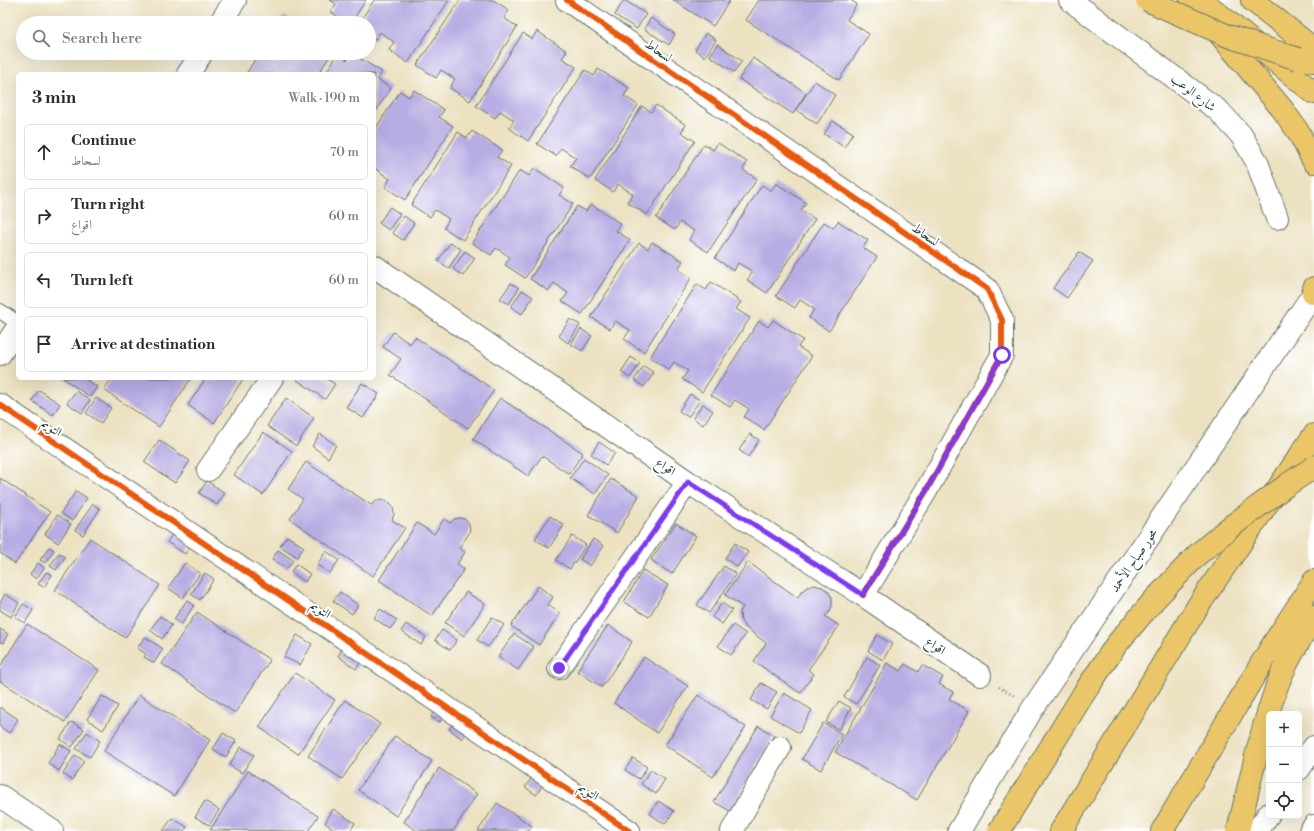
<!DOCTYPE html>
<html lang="en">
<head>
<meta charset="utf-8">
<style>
  :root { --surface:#fff; --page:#f7f7f7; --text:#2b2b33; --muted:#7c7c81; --line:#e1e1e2 }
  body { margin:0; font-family:"Libre Bodoni",Amiri,serif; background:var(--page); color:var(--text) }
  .controls { position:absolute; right:12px; bottom:12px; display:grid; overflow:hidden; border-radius:6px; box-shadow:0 4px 16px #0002 }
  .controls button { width:36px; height:36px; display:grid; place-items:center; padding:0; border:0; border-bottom:1px solid var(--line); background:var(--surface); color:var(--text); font:20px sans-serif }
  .stop { position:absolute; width:12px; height:12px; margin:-9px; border:3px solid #7c3aed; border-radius:50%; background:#fff }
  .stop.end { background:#7c3aed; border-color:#fff; box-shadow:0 1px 4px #0008 }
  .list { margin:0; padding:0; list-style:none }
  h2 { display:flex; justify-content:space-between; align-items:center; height:52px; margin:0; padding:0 16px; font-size:17px }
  h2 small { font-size:13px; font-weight:400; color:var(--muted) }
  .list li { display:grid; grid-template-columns:26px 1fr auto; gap:12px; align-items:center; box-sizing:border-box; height:56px; margin:0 8px 8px; padding:0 8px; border:1px solid var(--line); border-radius:6px }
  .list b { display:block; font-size:15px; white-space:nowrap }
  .list p { margin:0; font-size:13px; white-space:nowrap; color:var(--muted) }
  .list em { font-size:13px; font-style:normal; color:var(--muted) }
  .icon { flex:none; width:22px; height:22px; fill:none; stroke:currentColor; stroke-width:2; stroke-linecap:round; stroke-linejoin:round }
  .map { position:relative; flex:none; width:1314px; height:831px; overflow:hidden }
  .search { position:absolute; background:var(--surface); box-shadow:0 4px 16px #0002; left:16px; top:16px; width:360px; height:44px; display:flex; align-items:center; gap:10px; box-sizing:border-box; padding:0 14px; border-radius:22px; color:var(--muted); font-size:15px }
  .panel { position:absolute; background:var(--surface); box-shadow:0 4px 16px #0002; left:16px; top:72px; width:360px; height:308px; border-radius:6px }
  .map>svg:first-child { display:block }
  .building { fill:#b7ace3 }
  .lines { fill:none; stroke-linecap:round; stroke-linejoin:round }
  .service-casing { stroke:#677766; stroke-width:16 }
  .minor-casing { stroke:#677766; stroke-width:24 }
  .tertiary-casing { stroke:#677766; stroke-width:24 }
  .primary-casing { stroke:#677766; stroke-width:24 }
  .trunk-casing { stroke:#677766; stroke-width:24 }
  .path { stroke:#677766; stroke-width:2.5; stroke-dasharray:1 3; stroke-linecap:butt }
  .service { stroke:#fff; stroke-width:14 }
  .minor { stroke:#fff; stroke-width:22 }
  .tertiary { stroke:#fff; stroke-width:22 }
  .primary { stroke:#ebc669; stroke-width:22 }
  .trunk { stroke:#ebc669; stroke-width:22 }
  .trunk-bridge-casing { stroke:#677766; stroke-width:24; stroke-linecap:butt }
  .trunk-bridge { stroke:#ebc669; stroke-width:22 }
  .cycleway-casing { stroke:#fff; stroke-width:8 }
  .cycleway { stroke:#e8590c; stroke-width:6 }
  .route { stroke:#7c3aed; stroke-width:5 }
  .labels { text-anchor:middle; stroke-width:4; stroke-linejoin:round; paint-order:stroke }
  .street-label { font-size:13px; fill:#1f3d34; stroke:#fff }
</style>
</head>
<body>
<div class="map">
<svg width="1314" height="831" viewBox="0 0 1314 831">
  <rect width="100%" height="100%" fill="#fff"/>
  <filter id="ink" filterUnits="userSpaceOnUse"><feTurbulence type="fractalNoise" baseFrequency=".025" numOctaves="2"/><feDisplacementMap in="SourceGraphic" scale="8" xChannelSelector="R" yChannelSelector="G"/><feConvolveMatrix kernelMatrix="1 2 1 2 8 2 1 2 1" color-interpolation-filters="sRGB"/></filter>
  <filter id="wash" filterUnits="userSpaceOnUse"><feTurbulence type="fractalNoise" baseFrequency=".012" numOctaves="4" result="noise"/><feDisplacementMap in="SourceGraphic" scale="16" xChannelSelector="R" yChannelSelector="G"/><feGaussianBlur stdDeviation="0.9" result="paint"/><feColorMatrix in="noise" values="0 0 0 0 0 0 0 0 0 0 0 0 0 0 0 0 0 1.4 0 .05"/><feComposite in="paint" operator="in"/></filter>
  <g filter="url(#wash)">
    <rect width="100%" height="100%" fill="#ece2c2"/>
    <g id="blocks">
      <path class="building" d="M330,0H366L351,23H347L331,12L336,4Z
        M374,0H449L408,63L389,50L394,42L380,32L375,40L369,37V23H359Z
        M460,0H493L509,10L504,18L517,27L470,101L450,88L455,79L441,70L436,78L417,65Z
        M624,0L646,14L637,29L615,15Z
        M673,0H730L713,26Z
        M759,0H850L857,4L847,20L869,34L839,80L746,20Z
        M284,16L295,23H279Z
        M651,18L675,34L669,45L644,29Z
        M537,31L567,51L562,58L576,67L528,141L509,128L514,120L500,111L495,118L476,106L523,33L532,39Z
        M706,33L716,40L705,57L695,50Z
        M717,44L742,61L734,72L710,56Z
        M259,53H332L318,74H246Z
        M351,53L382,72L377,79L391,88L374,114V74H325L338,54L347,60Z
        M753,58L806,93L793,114L739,79Z
        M598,69L629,88L624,96L638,105L590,179L570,166L576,158L561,148L556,156L537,144L585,70L594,76Z
        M815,81L835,95L817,124L796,110Z
        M414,90L444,110L439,117L453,126L405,200L385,187L390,179L376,169L374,173V131L400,91L409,97Z
        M656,105L686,125L681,132L695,141L647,215L627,202L633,194L618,184L613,192L595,180L642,106L651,112Z
        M833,121L853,133L844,147L824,134Z
        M472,131L502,150L497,157L511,166L463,240L444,228L449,219L435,210L430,217L411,205L458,132L467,138Z
        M718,143L747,162L743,170L757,179L708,252L689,240L694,231L680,222L675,230L656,218L704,144L713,150Z
        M534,168L564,188L559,195L573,204L525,278L505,265L510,257L496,248L491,255L472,243L520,170L529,176Z
        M776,183L806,203L801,210L815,219L767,293L747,280L753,272L738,263L734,271L715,258L762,185L771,191Z
        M591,204L621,224L616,231L630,240L582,314L562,301L568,293L554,283L549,291L530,279L577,206L586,211Z
        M390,207L400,214L389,230L379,223Z
        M404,216L414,223L403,240L392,233Z
        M838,221L868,240L863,248L877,257L829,331L809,318L814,309L800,300L795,308L776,296L824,222L833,228Z
        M652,242L683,261L678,269L691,278L644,352L624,339L630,330L615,321L610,329L591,317L639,243L648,249Z
        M450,243L461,249L449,268L438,261Z
        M465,251L475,258L463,276L453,269Z
        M1079,252L1093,261L1067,298L1053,288Z
        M711,282L741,302L736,309L750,318L702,392L682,379L688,371L674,362L669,370L650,357L697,284L706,290Z
        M511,283L519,288L509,304L500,299Z
        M522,290L533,297L522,314L511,307Z
        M570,319L580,325L568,343L559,336Z
        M773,320L803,340L798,347L812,356L764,430L744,417L749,409L735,400L730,407L711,395L759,321L768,327Z
        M581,329L592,336L582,351L571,344Z
        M393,332L410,344L415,337L494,390L468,428L390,375L401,359L383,347Z
        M631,357L640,363L630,378L621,372Z
        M644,366L654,373L644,387L634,380Z
        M63,378H84L97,387L90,397Z
        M112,378H191L159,427L104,390Z
        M206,378H241L243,379L214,423L188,405Z
        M298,378H325L335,384L325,399L297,380Z
        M362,383L379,394L363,418L346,407Z
        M39,390L60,404L53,415L32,401Z
        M76,391L90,400L82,413L67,403Z
        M690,394L700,400L688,417L679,411Z
        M96,398L111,408L101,423L86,413Z
        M286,398L314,418L296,446L267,426Z
        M500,398L583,453L569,474L542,456L528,476L473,439Z
        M703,404L713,411L703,425L693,418Z
        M263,432L292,451L263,495L234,475Z
        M320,434L336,445L328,458L312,446Z
        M750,434L759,440L748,457L739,450Z
        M159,440L190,461L175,483L144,462Z
        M599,442L615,453L606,465L591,454Z
        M584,458L608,475L595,494L570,478Z
        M306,462L371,505L376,501L382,500L388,502L393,507L394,514L392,520L405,528L373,576L290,519L303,499L288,489Z
        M0,478L50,512L15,564L0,553Z
        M611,479L639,496L617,533L588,515Z
        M207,481L225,493L217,505L199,493Z
        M76,491L87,498L72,521L61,513Z
        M93,504L100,509L83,535L75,530Z
        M57,515L71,524L58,543L45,534Z
        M550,516L564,525L549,548L535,539Z
        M460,518L465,519L469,524L470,529L468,535L459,548L465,552L457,564L464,569L432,616L379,580L417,523L434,534L444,519L450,523L454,519Z
        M676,523L696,536L672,574L651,560Z
        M174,532L192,544L185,554L167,542Z
        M287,536L304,547L297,557L280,546Z
        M572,536L586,545L570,569L556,560Z
        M90,538L160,585L125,638L55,590Z
        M593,539L604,546L590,566L580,559Z
        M735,543L748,552L737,567L725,558Z
        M49,547L54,550L46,563L40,560Z
        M278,550L293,560L287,569L272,559Z
        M326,551L339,560L330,573L317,565Z
        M59,553L65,557L56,570L50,566Z
        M748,562L798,598L801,592L807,587L814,585L822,587L828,591L832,598V606L829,613L825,616L839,626L808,670L814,674L800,693L754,661L766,643L745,627L741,621L740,612L743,607L725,595Z
        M38,563L44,568L36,579L30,574Z
        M185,563L200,573L183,598L168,588Z
        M296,564L310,574L305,582L291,572Z
        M724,566L736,574L709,613L697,605Z
        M643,570L668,585L649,617L624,602Z
        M46,572L52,575L44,587L38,584Z
        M205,573L214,579L200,600L191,594Z
        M538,586L553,597L548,605L560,613L539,645L511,626Z
        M340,592L358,605L352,614L333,601Z
        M466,592L485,604L464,636L445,623Z
        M5,594L19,603L11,617L0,610V603Z
        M187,600L194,605L182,624L174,619Z
        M722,603L732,610L722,624L712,617Z
        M23,604L33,610L25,623L15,617Z
        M380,609L397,620L390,629L374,618Z
        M197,612L270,660L235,713L162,664Z
        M160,616L172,625L162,639L150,630Z
        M492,617L504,625L488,647L477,640Z
        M27,624L99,670L65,722L0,681V667Z
        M406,624L426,637L421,645L401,631Z
        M608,625L632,642L602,687L577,671Z
        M733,625L746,634L731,655L718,646Z
        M0,629L8,634L3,643L0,642Z
        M442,630L457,640L450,650L435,640Z
        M514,634L534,647L518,670L498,657Z
        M297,635L312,644L300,665L284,657Z
        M877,635L892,644L883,660L868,651Z
        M145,637L163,649L154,663L144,657L146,654L137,648Z
        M344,646L363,659L356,669L338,656Z
        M644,657L688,686L657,733L614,703Z
        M867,657L880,665L856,704L844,697Z
        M887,663L901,671L905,664L918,672L922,665L943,677L939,684L953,692L949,699L969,711L917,800L835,752Z
        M295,673L335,700L298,754L259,727Z
        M761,683L777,692L767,709L751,700Z
        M784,693L812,710L799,733L770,716Z
        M139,695L210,740L174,796L104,751Z
        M698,695L746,727L713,777L665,745Z
        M102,696L118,706L103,730L87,719Z
        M345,700L380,724L342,779L308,756Z
        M839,701L851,708L839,730L826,722Z
        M0,707L18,719L9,733L0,727Z
        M437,707L446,713L440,722L431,717Z
        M455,721L468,731L462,739L449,729Z
        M71,722L84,729L72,747L60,739Z
        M823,723L842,734L821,770L802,759Z
        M758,726L774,735L730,811L714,802Z
        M87,732L100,741L90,757L76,749Z
        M223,733L236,741L226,757L213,749Z
        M395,736L432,761L396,816L358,790Z
        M60,744L71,751L59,771L48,763Z
        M241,747L254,755L242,773L229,765Z
        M75,755L84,761L72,780L63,774Z
        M633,758L647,767L639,779L625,770Z
        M439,768L477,794L453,831H417L404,822Z
        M651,770L665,779L656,794L641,784Z
        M248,771L318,816L308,831L210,830Z
        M534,775L545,782L536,795L525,787Z
        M205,801L219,810L209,825L195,817Z
        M658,801L674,811L665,824L650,814Z
        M497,803L532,826L529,831H478Z
        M333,809L355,823L350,831H337L325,823Z
        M172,818L187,827L184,831H163Z"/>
    </g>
  </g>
  <g filter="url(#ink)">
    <use href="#blocks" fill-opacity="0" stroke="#677766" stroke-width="1"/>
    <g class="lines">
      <defs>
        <path id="service" d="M0,311L18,323"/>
        <path id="minor" d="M567,0L987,289L1002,320V355L926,491L863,595
          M1070,0L1219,111L1241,135L1257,162L1277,218
          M220,23L235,0
          M188,74L202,53
          M374,266L688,482L863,595L980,675
          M0,354L18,327
          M0,405L629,831
          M208,470L272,378
          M559,668L688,482
          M0,796L52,831
          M732,831L780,747
          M1310,831L1314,826"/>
        <path id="tertiary" d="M1299,769L1314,747
          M959,831L1033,708L1314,293
          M1257,831L1269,814"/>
        <path id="primary" d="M1191,0L1283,110L1299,133L1314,162
          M1252,0L1314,49
          M1209,6L1314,93
          M1313,293L1314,288
          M1238,831C1250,782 1260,733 1277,686C1286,661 1301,638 1314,616"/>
        <path id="trunk" d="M1298,59L1314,61
          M1061,831L1198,606L1314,435
          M1162,831L1270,649L1314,581"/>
      </defs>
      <use href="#service" class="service-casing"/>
      <use href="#minor" class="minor-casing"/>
      <use href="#tertiary" class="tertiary-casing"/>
      <use href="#primary" class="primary-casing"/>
      <use href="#trunk" class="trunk-casing"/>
      <path class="path" d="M999,687L1014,696"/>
      <use href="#service" class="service"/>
      <use href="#minor" class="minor"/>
      <use href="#tertiary" class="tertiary"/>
      <use href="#primary" class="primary"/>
      <use href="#trunk" class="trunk"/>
      <defs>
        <path id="trunk-bridge" d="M1147,0L1228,36L1298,59
          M999,831L1084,693L1116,645L1154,600L1197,555L1229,528L1287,485L1314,467"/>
      </defs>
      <use href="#trunk-bridge" class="trunk-bridge-casing"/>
      <use href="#trunk-bridge" class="trunk-bridge"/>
      <defs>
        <path id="cycleway" d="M567,0L987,289L1002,320V355L926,491L863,595
          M0,405L629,831"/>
      </defs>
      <use href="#cycleway" class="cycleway-casing"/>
      <use href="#cycleway" class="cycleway"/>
    </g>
  </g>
  <g class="lines" filter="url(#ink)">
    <path class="route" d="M559,668L688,482L863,595L926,491L1002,355"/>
  </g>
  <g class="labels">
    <g class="street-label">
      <text transform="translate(659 50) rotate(35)" y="5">لسحاط</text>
      <text transform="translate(1194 92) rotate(38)" y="5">شارع الوعب</text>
      <text transform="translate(926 234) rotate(35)" y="5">لسحاط</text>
      <text transform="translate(52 427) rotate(34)" y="5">التويم</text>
      <text transform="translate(666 466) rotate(34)" y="5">اقواع</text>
      <text transform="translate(1133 560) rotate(-56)" y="5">محور صباح الأحمد</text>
      <text transform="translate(321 609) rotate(34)" y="5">التويم</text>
      <text transform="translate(936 645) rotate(34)" y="5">اقواع</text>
      <text transform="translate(589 791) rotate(34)" y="5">التويم</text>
    </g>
  </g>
</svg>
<div class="controls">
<button>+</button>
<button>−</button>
<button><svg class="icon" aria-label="locate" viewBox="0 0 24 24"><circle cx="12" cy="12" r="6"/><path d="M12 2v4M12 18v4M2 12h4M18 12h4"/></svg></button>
</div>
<div class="stop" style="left:1002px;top:355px"></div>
<div class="stop end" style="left:559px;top:668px"></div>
<div class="search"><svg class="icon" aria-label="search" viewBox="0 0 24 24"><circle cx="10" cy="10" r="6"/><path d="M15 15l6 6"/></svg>Search here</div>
<section class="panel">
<h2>3 min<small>Walk · 190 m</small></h2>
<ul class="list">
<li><svg class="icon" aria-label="ahead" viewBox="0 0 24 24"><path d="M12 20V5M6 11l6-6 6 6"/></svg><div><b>Continue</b><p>لسحاط</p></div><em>70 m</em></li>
<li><svg class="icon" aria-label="right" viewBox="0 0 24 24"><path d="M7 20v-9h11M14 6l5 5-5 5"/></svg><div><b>Turn right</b><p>اقواع</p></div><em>60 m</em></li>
<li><svg class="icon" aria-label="left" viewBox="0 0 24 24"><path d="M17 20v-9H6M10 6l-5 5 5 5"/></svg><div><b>Turn left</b></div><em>60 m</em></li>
<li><svg class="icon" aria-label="arrive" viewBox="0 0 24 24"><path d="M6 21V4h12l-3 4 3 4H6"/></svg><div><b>Arrive at destination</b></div></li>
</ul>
</section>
</div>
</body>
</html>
